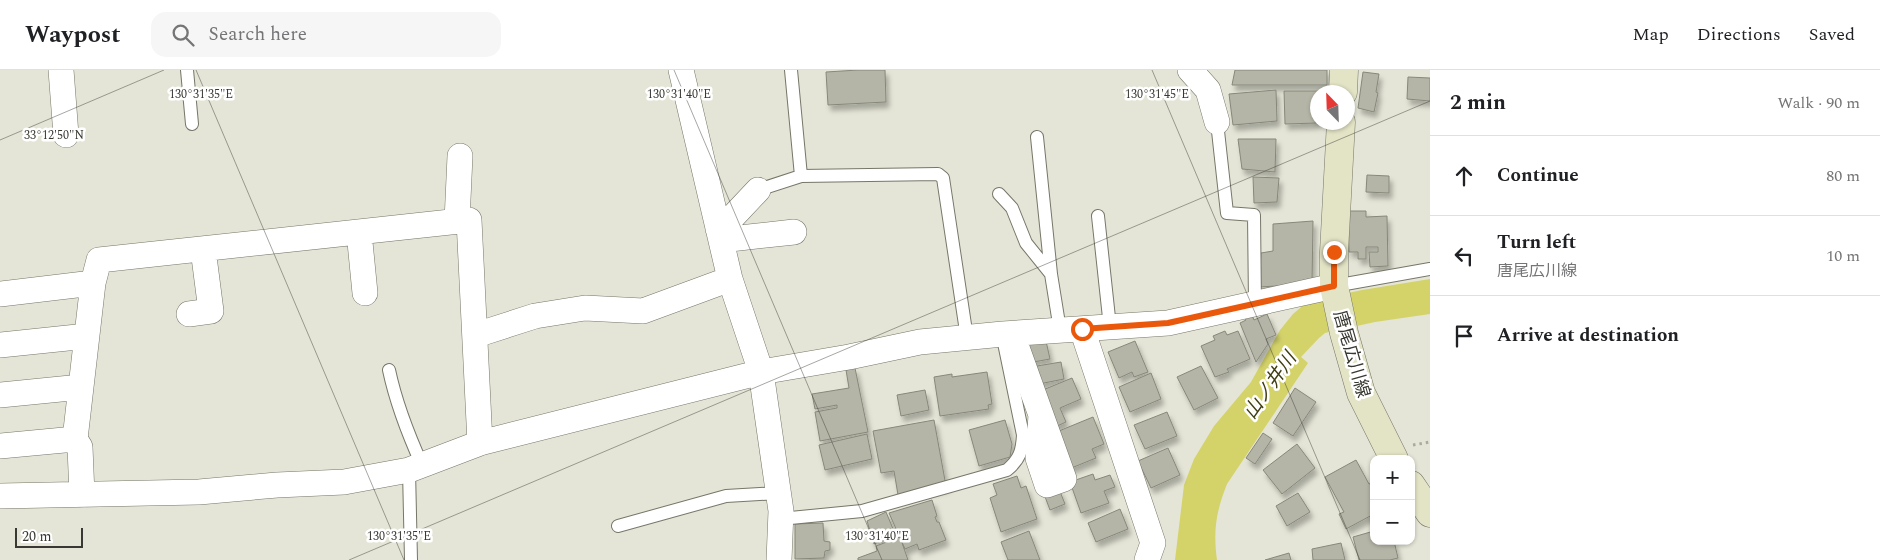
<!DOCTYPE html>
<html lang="en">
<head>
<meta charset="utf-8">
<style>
  :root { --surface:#fff; --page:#f6f6f6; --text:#202124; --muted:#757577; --line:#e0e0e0 }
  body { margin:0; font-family:Spectral,"Noto Sans JP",serif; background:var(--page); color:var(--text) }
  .controls { position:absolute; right:15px; bottom:15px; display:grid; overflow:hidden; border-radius:10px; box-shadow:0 1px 4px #0004 }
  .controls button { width:45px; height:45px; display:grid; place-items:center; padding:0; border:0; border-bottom:1px solid var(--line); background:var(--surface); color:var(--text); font:25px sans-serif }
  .compass { position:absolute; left:1310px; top:15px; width:45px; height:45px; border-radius:50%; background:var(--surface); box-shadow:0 1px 4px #0004; rotate:337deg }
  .scale { position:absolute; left:15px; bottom:12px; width:68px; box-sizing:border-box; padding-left:5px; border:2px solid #393933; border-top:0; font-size:14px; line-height:18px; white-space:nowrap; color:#393933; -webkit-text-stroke:4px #fff; paint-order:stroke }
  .stop { position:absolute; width:15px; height:15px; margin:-11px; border:4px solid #ea580c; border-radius:50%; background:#fff }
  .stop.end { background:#ea580c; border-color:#fff; box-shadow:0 1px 5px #0008 }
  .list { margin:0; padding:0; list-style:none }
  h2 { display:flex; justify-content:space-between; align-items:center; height:65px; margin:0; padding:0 20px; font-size:21px }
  h2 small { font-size:16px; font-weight:400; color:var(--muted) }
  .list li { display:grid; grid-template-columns:32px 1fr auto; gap:15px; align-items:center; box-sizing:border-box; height:80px; padding:0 20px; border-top:1px solid var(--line) }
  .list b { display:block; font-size:19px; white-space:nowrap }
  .list p { margin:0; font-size:16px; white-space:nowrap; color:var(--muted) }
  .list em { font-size:16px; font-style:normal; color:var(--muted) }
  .icon { flex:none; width:28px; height:28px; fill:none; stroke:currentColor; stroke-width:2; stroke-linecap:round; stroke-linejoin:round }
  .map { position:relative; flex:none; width:1430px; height:490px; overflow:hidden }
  header { display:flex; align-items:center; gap:30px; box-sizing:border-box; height:70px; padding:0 25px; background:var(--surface); border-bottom:1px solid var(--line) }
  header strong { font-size:24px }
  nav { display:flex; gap:28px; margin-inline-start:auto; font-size:18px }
  .search { width:350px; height:45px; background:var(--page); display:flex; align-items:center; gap:12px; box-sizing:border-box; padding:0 18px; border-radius:15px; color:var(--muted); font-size:19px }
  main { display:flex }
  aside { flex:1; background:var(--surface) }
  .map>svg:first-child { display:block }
  .water { fill:#d4d36a }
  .building { fill:#b5b5a7; stroke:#87877a; filter:url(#shadow) }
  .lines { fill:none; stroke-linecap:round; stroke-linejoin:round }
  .lane-casing { stroke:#767669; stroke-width:14 }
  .street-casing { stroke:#767669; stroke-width:26 }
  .secondary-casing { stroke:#767669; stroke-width:29 }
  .path { stroke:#aaaa9f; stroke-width:3; stroke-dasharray:2.5 4; stroke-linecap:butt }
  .lane { stroke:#fff; stroke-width:12 }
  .street { stroke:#fff; stroke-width:25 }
  .secondary { stroke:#e3e3c6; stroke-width:28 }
  .route { stroke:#ea580c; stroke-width:6 }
  .ticks { fill:none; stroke:#393933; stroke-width:1; stroke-opacity:0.45 }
  .labels { text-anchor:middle; stroke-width:5; stroke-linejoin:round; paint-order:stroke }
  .street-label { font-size:18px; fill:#393933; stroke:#fff }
  .water-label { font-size:19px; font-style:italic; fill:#3f3e12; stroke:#fff }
  .ticks-label { font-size:12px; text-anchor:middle; fill:#393933; stroke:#fff; stroke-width:5; stroke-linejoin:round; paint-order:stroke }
</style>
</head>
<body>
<header>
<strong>Waypost</strong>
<div class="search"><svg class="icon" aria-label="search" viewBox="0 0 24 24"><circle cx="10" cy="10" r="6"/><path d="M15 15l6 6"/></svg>Search here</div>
<nav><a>Map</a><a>Directions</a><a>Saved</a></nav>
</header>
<main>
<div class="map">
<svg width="1430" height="490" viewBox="0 0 1430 490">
  <defs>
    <filter id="shadow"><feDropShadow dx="3" dy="5.5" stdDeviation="2.5" flood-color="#0004"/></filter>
  </defs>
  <rect width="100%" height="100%" fill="#e4e5d6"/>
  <path class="water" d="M1430,209V244L1375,252L1325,263L1319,268L1301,287L1308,293L1227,414C1216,442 1213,460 1217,490H1175L1184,415L1194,389L1214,356L1251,312L1280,260L1293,244L1307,232L1362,220Z"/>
  <path class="building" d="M858,0H885L886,32L828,35L826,2Z
    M1235,0H1327V15H1232Z
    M1363,2L1379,4L1376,22L1378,23L1374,42L1358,38Z
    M1408,7L1430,8V31L1407,29Z
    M1276,20L1277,51L1233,55L1229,24Z
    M1284,21H1319L1318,22L1317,53L1285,54Z
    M1238,69H1276L1275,102L1242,99Z
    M1367,105L1389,106V123L1366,122Z
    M1253,107L1279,108L1277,132L1254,133Z
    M1348,141H1366V147L1387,146L1388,196L1370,197L1369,182H1378V177H1366V189H1358V182H1349Z
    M1313,151L1312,214L1259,217L1261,183L1273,181V154Z
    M1267,244L1276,265L1266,269L1268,274L1256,292L1240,253L1246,250L1245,248L1252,245L1254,250Z
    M1225,261L1227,265L1238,261L1250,289L1227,299L1229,302L1215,307L1201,276L1215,270L1213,266Z
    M1046,271L1050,289L1028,293L1025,275Z
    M1135,271L1148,302L1134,307L1132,302L1119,308L1108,282Z
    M1061,292L1064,309L1034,315L1031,297Z
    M1201,296L1218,328L1194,340L1177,307Z
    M855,298L868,362L820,371L815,342L837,338V335L815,339L812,324L849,318L846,300Z
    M987,302L992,334L988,335L989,339L940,346L934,307L952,304V307Z
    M1151,303L1161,329L1130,342L1119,317Z
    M1072,308L1081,329L1060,338L1066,352L1053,358L1038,322Z
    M1295,318L1316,332L1293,366L1273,353Z
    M925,320L929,340L901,346L897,325Z
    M1167,342L1177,366L1145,379L1134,355Z
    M1093,347L1104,374L1092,379L1096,388L1069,399L1054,363Z
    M934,350L946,416L898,425L894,401L881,403L873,361Z
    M1005,350L1012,374L1010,387L979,396L969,360Z
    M1263,363L1272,369L1255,394L1246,388Z
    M867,364L872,389L825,400L819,375Z
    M1297,374L1315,398L1282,424L1263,400Z
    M1168,378L1180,405L1151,418L1138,391Z
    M1356,390L1369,414L1374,412V444L1346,459L1339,444L1344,442L1325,407Z
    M1093,404L1095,410L1110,405L1115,417L1104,421L1109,433L1081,443L1070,412Z
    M1017,406L1021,418L1026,416L1037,449L1001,462L990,428L997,425L993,414Z
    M1059,419L1065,434L1050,440L1044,424Z
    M1298,423L1310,442L1287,456L1276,436Z
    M932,430L937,446L935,447L937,452H939L946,470L919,480L917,474L905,479L889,443Z
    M1120,439L1128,459L1096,472L1088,453Z
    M886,442L896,466L874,474L867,451Z
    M823,453L824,471L830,472V480L825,481L824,488L795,489V454Z
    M1029,461L1040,490H1008L1001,472Z
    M1374,461V471H1394L1398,488L1390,490H1359L1353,467Z
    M900,467L908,490H858V488L877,481L876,476Z
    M1341,473L1345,490H1313L1312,479Z
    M1289,483L1291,490H1265Z"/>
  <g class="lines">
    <defs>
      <path id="lane" d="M187,0L192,54
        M791,0L801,106
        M1217,52L1227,143L1254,145L1255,234
        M1037,67L1051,204
        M758,120L801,106L938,104L943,108L967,268
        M999,124L1012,138L1026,173L1051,204L1060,260
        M1098,146L1110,257
        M1334,216L1430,199
        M389,300C396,333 408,364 422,395
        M409,400L411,490
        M780,449L862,441L1007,400C1020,389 1022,381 1023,365L1004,273
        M618,456L726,426L778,423"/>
      <path id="street" d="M61,0L66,65
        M681,0L730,209L761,302L781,441L779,490
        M1190,0L1208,20L1217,52
        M457,151L460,86
        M718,159L725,155L758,120
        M359,162L365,223
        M721,170L794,162
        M0,224L93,213L99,190L469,150L480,373
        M189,244L211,241L203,179
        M1082,259L1153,473L1147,490
        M1012,264L1064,409L1047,415L1038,388L1041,345
        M476,265L535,246L585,238L643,241L730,209
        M0,275L87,266
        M0,325L81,317
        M75,369L80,377L82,425
        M0,376L75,369L93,213
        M0,426L199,422L277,415L344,412L409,400L480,373L761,302L849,287L920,272L1003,264L1168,253L1334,216"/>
      <path id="secondary" d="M1343,22L1344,0
        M1341,52L1334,182V216L1344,263L1361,323L1394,389
        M1411,415L1430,443"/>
    </defs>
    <use href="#lane" class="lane-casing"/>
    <use href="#street" class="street-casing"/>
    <use href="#secondary" class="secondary-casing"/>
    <path class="path" d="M1413,375L1430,372"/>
    <use href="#lane" class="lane"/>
    <use href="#street" class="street"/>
    <use href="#secondary" class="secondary"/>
  </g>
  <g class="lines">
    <path class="route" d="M1082,259L1168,253L1334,216V182"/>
  </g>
  <path class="ticks" d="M196,0L404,490M674,0L882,490M1152,0L1360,490M0,70L164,0M349,490L1430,31"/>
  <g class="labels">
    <g class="street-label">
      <text transform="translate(1352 284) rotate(74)" y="6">唐尾広川線</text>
    </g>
    <g class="water-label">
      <text transform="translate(1269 315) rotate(-55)" y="7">山ノ井川</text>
    </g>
  </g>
  <g class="ticks-label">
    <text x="201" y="28">130°31'35"E</text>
    <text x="679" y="28">130°31'40"E</text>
    <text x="1157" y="28">130°31'45"E</text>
    <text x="54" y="69">33°12'50"N</text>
    <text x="399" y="470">130°31'35"E</text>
    <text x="877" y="470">130°31'40"E</text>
  </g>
</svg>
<div class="controls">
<button>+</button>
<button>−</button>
</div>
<svg class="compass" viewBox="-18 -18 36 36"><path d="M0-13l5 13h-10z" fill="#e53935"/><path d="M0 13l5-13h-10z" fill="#757577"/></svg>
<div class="scale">20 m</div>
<div class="stop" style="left:1082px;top:259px"></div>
<div class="stop end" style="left:1334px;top:182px"></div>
</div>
<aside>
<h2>2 min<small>Walk · 90 m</small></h2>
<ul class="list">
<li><svg class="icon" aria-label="ahead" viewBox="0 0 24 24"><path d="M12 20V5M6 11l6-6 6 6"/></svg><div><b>Continue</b></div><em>80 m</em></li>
<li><svg class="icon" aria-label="left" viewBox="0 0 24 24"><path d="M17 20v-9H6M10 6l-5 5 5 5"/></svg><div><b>Turn left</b><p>唐尾広川線</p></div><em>10 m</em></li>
<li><svg class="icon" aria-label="arrive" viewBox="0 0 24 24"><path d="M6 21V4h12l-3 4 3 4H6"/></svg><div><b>Arrive at destination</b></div></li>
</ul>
</aside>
</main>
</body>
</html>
